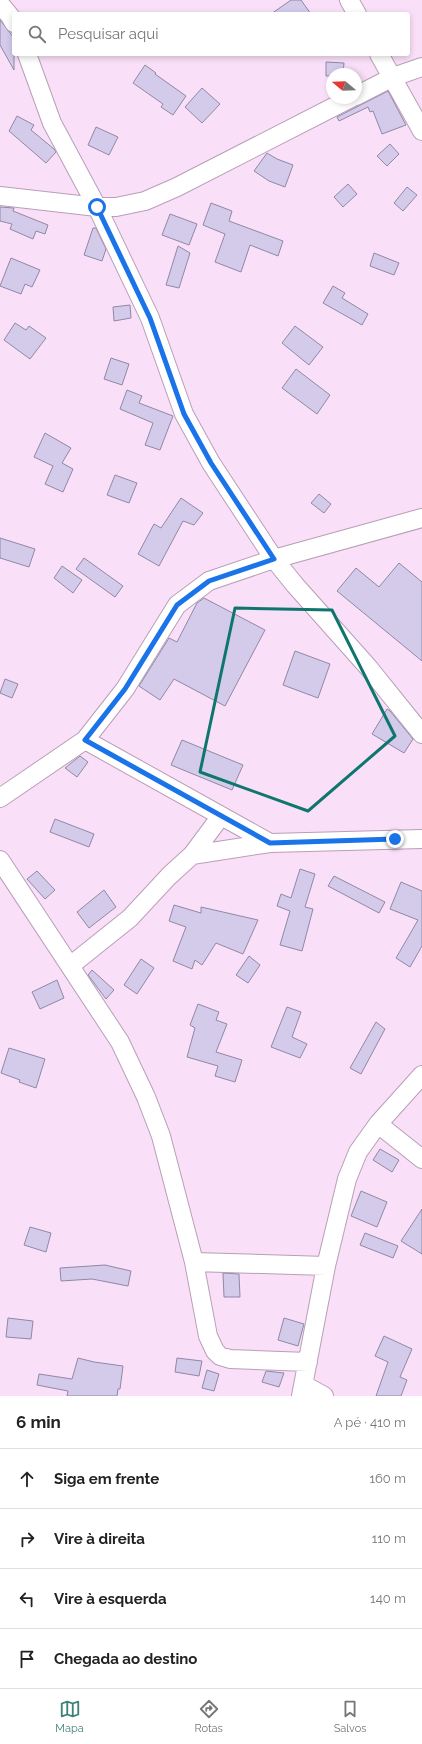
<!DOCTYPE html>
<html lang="pt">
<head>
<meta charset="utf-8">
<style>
  :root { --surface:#fff; --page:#f2f2f2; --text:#222; --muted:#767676; --line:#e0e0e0; --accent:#3e8276 }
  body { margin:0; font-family:Raleway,sans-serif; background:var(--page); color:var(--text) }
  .compass { position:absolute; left:326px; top:68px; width:36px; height:36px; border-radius:50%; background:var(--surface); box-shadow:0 2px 6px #0003; rotate:289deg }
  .stop { position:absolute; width:12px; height:12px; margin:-9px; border:3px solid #1a73e8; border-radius:50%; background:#fff }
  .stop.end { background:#1a73e8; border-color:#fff; box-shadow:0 1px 4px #0008 }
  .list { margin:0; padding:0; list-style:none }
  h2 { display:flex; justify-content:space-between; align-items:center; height:52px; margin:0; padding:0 16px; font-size:17px }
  h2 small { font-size:13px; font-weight:400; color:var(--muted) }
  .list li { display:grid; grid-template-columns:26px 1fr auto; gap:12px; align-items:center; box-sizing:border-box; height:60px; padding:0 16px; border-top:1px solid var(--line) }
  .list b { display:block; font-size:15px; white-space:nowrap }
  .list em { font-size:13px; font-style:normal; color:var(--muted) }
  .icon { flex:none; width:22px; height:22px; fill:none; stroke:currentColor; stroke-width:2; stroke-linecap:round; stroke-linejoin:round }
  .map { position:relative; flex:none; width:422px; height:1396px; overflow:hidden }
  .search { position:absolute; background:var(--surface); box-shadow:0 2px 6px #0003; left:12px; right:12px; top:12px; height:44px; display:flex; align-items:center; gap:10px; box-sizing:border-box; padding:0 14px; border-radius:4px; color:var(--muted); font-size:15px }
  .sheet { height:292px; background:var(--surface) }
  nav { display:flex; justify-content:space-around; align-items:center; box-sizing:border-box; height:56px; border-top:1px solid var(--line); background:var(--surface); font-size:11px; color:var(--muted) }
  nav a { display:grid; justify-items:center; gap:2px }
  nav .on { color:var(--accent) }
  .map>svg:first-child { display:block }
  .building { fill:#d4cbeb; stroke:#9088a6 }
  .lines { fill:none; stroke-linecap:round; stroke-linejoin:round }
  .minor-casing { stroke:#b89fb7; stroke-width:20 }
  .minor { stroke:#fff; stroke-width:18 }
  .route { stroke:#1a73e8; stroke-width:5 }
  .marked { fill:none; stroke:#0f766e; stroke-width:3; stroke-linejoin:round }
</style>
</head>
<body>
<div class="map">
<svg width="422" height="1396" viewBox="0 0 422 1396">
  <rect width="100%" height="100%" fill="#f9dff8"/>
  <path class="building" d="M291,0H301L311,14H271Z
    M0,20L14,38V70L0,45Z
    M326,62L344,63L343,74H332V76H326Z
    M145,65L156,73L155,74L186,96L173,115L161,107L163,104L133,83Z
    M202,88L220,104L202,123L185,107Z
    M388,91L406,125L382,134L373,111L370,112L368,107L339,121L337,117Z
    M17,116L34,125L31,130L54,149L56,152L46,163L9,131Z
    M96,127L118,137L109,155L88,145Z
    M390,144L399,154L387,166L377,156Z
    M267,153L277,159L293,165L285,187L269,181L254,171Z
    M348,184L357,194L343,207L334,197Z
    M407,187L417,195L403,211L394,203Z
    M211,203L232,211L229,221L283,241L278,256L250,245L241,272L215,262L225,234L203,225Z
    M0,207L14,208L13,211L48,225L45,234L36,231L33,239L10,229L12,224L0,221Z
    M170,214L197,224L189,245L162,235Z
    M93,228H96L106,249L102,261L84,255Z
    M178,246L190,253L179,288L166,285Z
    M374,253L399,263L394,275L370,266Z
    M11,258L40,270L32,287L25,284L21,294L0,286Z
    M333,286L345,293L342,298L368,314L362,325L323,303Z
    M130,305L131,318L114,321L113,307Z
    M15,323L26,330L29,326L46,338L30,359L4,340Z
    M295,326L323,347L309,365L282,343Z
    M111,358L129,364L122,385L104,379Z
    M296,369L330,395L317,414L282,388Z
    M127,390L142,396L139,403L173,416L160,450L145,445L153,423L120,409Z
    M45,433L71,448L62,463L73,469L63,492L45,484L53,466L34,457Z
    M115,475L137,483L129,503L107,495Z
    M319,494L331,504L324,513L311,503Z
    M181,498L203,513L194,525L183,521L159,566L138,554L154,524L161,528Z
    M0,538L35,549L29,567L0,558Z
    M84,558L123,586L115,597L76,569Z
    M399,563L422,582V661L337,591L356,568L379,587Z
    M62,566L82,580L73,593L54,578Z
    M204,598L265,630L225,706L174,679L160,700L139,686L169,638L177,642L197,603Z
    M295,651L330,664L318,698L283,685Z
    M5,679L18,684L12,698L0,693Z
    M387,709L390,711L413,739L404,753L372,734Z
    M182,740L243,765L232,790L171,765Z
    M80,756L88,762L77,777L65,768Z
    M55,819L94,834L89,847L50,832Z
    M300,869L315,874L305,907L313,909L302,951L280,945L290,911L277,906L281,894L291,898Z
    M37,871L55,890L45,899L27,879Z
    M334,876L385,902L379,913L328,886Z
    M401,882L422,891V946L410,967L396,958L418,920L390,909Z
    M104,890L116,907L89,928L77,912Z
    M174,905L201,913V907L258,920L243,954L216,943L202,965L195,960L192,969L173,961L186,927L169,921Z
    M249,956L260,965L248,983L236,975Z
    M141,959L154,968L137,994L124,985Z
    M92,970L114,990L106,999L88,975Z
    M57,980L64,998L40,1009L32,992Z
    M198,1004L219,1012L216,1020L227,1024L216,1052L242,1060L235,1082L215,1076L218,1066L187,1057L195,1028L190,1025Z
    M287,1007L301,1012L292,1037L307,1044L300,1058L271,1047Z
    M376,1022L385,1029L361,1074L350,1068Z
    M9,1048L45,1059L36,1088L19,1082L20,1080L1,1073Z
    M380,1149L399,1160L392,1172L373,1160Z
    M361,1191L387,1202L377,1227L351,1216Z
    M422,1209V1254L401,1241Z
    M30,1227L51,1233L46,1252L24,1245Z
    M365,1233L398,1246L393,1258L360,1245Z
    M105,1265L131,1271L128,1286L92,1279L61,1281L60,1268Z
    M223,1273L239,1274L240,1297H224Z
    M8,1318L33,1321L31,1339L6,1337Z
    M284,1318L304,1324L298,1346L278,1340Z
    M384,1336L412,1349L400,1377L407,1380L401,1396H376L388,1362L375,1356Z
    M78,1358L94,1362L123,1366L120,1389H118L117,1396H67L68,1391L37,1385L39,1374L72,1379Z
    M177,1358L202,1361L199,1376L175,1372Z
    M207,1370L219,1374L214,1391L202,1388Z
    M266,1371L284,1373L279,1387L262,1382Z"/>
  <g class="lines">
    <defs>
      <path id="minor" d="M349,0L357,14
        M0,4L10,16L14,23
        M27,54L52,123L97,207L150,318L184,414L211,463L274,559L295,585L368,667L422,734
        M379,54L422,131
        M356,96L393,77L422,67
        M0,196L97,207H116L145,201L177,187L351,98
        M85,740L270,843
        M0,798L85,740L125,689L177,605L209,581L274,559L422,518
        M192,855L221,816
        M0,860L120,1042L146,1097L161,1136L194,1262L208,1336L215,1351L220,1356L230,1359L308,1362
        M70,966L130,918L169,876L192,855L270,843L422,839
        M378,1124L422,1159
        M194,1262L326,1266
        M304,1385L324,1396
        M301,1396L326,1266L347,1179L358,1152L378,1124L422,1075"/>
    </defs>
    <use href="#minor" class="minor-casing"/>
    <use href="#minor" class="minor"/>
  </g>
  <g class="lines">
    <path class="route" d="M97,207L150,318L184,414L211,463L274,559L209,581L177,605L125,689L85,740L270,843L395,839"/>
  </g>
  <path class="marked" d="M235,608L332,610L395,736L308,811L200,772Z"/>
</svg>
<svg class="compass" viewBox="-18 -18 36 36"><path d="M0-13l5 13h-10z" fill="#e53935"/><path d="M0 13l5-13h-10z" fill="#767676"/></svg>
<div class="stop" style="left:97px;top:207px"></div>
<div class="stop end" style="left:395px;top:839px"></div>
<div class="search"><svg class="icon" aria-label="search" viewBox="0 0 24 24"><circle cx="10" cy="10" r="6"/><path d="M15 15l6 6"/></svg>Pesquisar aqui</div>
</div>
<section class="sheet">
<h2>6 min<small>A pé · 410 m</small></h2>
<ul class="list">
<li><svg class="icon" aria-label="ahead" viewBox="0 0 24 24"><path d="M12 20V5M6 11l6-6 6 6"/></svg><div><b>Siga em frente</b></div><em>160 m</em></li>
<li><svg class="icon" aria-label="right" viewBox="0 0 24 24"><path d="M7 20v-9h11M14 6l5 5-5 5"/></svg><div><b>Vire à direita</b></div><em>110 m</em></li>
<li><svg class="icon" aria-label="left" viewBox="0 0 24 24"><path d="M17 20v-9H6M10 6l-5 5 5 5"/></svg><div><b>Vire à esquerda</b></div><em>140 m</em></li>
<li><svg class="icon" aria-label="arrive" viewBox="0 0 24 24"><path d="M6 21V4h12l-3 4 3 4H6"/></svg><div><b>Chegada ao destino</b></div></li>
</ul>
</section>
<nav>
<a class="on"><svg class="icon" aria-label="map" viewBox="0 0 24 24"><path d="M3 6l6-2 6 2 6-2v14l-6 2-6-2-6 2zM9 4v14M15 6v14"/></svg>Mapa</a>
<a><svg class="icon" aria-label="directions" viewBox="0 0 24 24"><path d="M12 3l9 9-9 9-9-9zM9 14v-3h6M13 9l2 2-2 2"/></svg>Rotas</a>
<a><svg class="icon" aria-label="saved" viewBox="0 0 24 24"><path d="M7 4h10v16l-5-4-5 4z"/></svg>Salvos</a>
</nav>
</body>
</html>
